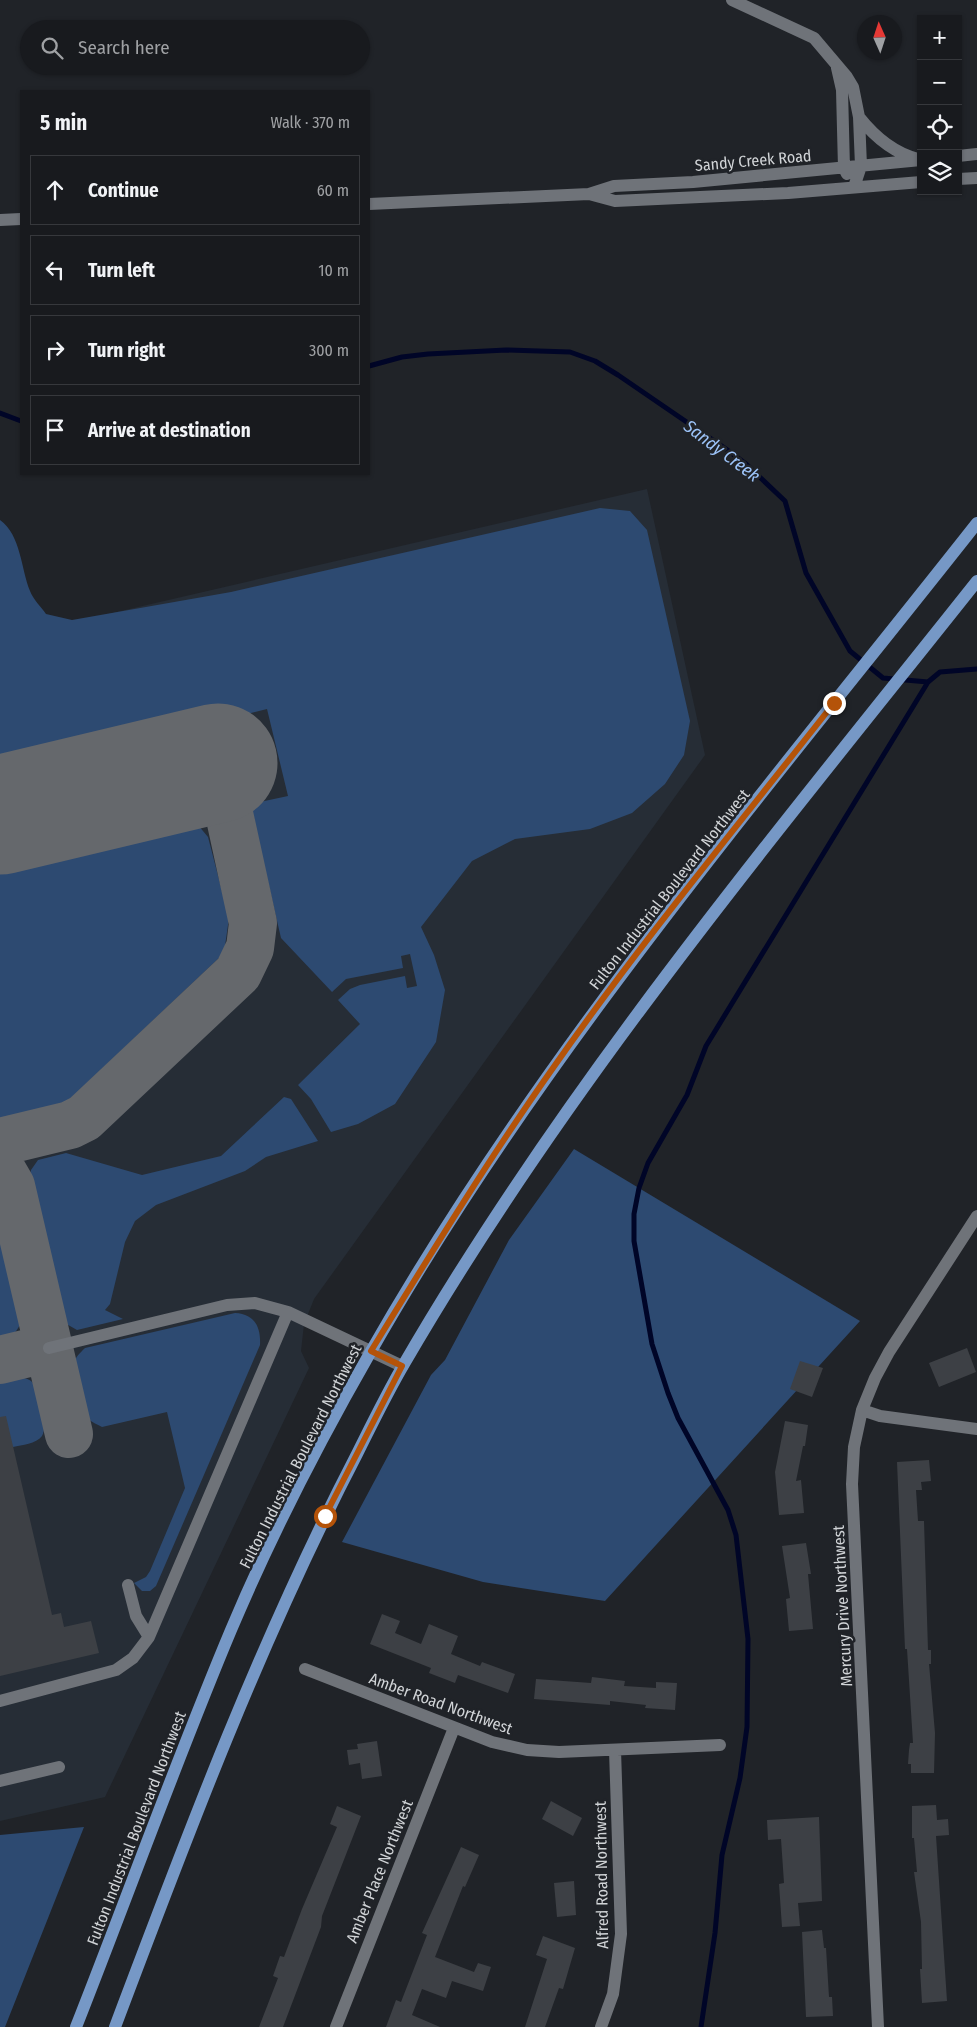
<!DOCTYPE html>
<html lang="en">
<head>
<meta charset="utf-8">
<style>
  :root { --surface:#181a1e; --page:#212327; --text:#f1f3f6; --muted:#9fa1a4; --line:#36383c }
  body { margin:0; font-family:"Fira Sans Condensed",sans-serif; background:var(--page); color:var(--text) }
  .controls { position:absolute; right:15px; top:15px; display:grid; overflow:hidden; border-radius:0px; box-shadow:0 1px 4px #0004 }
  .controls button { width:45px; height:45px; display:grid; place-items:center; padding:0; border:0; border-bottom:1px solid var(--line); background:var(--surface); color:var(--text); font:25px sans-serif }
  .compass { position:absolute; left:857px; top:15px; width:45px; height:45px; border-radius:50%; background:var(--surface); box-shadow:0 1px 4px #0004; rotate:357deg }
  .stop { position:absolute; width:15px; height:15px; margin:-11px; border:4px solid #b45309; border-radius:50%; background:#fff }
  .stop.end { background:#b45309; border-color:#fff; box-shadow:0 1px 5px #0008 }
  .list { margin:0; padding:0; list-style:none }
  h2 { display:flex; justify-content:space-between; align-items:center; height:65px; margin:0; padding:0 20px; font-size:21px }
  h2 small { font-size:16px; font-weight:400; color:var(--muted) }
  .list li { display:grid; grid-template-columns:32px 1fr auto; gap:15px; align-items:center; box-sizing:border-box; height:70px; margin:0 10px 10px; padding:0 10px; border:1px solid var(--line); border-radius:0px }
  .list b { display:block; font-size:19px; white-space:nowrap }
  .list em { font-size:16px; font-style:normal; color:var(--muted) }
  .icon { flex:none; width:28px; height:28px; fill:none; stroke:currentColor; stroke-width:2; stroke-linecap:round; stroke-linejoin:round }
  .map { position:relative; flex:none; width:977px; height:2027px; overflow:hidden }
  .search { position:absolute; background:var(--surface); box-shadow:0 1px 4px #0004; left:20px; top:20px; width:350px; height:55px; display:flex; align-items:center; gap:12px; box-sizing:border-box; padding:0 18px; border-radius:28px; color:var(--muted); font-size:19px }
  .panel { position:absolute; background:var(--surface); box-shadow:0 1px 4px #0004; left:20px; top:90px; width:350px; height:385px; border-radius:0px }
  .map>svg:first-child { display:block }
  .built { fill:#262d36 }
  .green { fill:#2d4a71 }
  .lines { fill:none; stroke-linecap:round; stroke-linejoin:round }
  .stream { stroke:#000527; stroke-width:5 }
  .taxiway { stroke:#65686c; stroke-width:48 }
  .runway { stroke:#65686c; stroke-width:119 }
  .building { fill:#3d4045 }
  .minor { stroke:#6f7379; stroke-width:12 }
  .major { stroke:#7698c6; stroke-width:12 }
  .route { stroke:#b45309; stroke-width:6 }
  .labels { text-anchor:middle; stroke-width:5; stroke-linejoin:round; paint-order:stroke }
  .street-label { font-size:16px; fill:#d1d4d7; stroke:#202328 }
  .water-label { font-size:18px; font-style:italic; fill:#9dc4f9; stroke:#202328 }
</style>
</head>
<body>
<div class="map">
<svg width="977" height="2027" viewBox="0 0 977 2027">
  <rect width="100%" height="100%" fill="#202328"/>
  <path class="built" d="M647,489L705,755L314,1299L304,1324L301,1351L309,1368L105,1797L0,1821V639Z"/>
  <path class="green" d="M600,508L630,511L647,530L690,721L684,755L665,784L632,813L590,829L515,839L472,861L421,927L434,955L445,990L436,1042L395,1104L358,1124L331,1132L311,1099L298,1085L360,1024L338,1000L350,989L360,985L405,976L407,988L417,986L410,954L401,956L403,968L346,979L332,992L281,938L250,804L288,796L267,709L0,774V520C21,535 21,569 30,591C33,599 41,607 46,614L72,620L231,592Z
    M179,817L198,825L208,837L229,918L225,946L220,957L69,1100L52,1107L0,1119V859Z
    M284,1097L291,1099L318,1141L266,1157L245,1171L156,1205L135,1221L125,1242L110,1304L105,1310L123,1319L77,1330L63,1322L29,1181L31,1170L38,1160L66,1153L142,1175L221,1156Z
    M574,1149L860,1321L605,1601L483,1582L342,1542L431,1375L445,1360L509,1240Z
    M0,1225L22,1319C18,1331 13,1337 0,1340Z
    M235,1313C254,1314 261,1326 260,1345L156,1586L150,1591H142L134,1583L146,1577L150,1571L185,1488L167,1412L102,1427C98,1425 92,1422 88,1419C83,1413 73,1372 74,1364C75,1357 80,1353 85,1348Z
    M15,1377C22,1377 29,1378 33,1383C41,1391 48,1427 42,1436C36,1444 22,1445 13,1447L0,1432V1381Z
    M84,1827L5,2027H0V1835Z"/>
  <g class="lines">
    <path class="stream" d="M369,366L402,357L428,354L506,350L570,352L595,361L618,375L726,449L746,464L785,501L806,573L850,651L883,678L928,682
      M0,413L21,421
      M701,2027L715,1933L722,1855L740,1778L747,1727L748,1639L736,1535L728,1510L678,1418L668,1393L652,1344L634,1241V1214L639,1188L648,1163L687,1095L706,1046L928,682L940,672L977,669"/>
    <path class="taxiway" d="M0,1142L70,1125L84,1118L238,973L250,948L253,923L218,763
      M0,1167L11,1186L69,1434
      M0,1360L49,1348"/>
    <path class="runway" d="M0,815L218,763"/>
  </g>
  <path class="building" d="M967,1348L976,1372L939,1387L929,1363Z
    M800,1361L823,1368L812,1397L790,1389Z
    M6,1416L52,1615L61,1613L64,1627L91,1621L99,1653L0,1676V1417Z
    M785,1421L808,1425L805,1446H803L796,1481L801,1480L804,1513L779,1515L775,1472Z
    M929,1460L931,1481L921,1482L922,1490H916L918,1521H924L928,1650H931V1664H929L935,1733L934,1773H911V1764H908L909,1750L910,1743H913L907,1649H905L897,1462Z
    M806,1543L811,1574H808L813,1629L789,1631L786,1599L790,1598L782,1546Z
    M382,1614L400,1621L395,1633L421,1644L429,1624L458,1636L451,1654L480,1666L482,1662L515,1674L508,1693L458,1675L455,1683L429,1673L431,1668L370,1644Z
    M592,1677L625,1681L624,1686L656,1688V1682L677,1683L675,1710L645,1708L646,1705L610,1701V1705L534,1699L536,1679L591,1683Z
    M377,1741L382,1776L362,1779L360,1763L349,1765L347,1750L358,1749L357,1744Z
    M551,1801L582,1818L573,1836L542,1819Z
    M936,1805L937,1820L948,1819L949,1835L936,1836L947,2001L922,2003L920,1969H922L921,1922L914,1872H917L914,1838H912V1806Z
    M337,1806L361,1816L322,1916L321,1927L283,2027H259L278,1978L273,1976L280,1956L284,1957L302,1909L337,1827L330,1824Z
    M819,1817L822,1901L798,1903L800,1926L782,1927L779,1884L784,1883L781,1839L768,1840L767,1820Z
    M461,1847L479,1855L465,1887L463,1886L435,1957L474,1972L478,1963L491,1967L483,1991L452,1981L446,1998L422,1989L412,2015L440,2027H386L396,2000L401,2002L427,1935L422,1933Z
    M574,1881L576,1915L557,1917L554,1883Z
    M822,1930L824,1948H826L829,1997H832L833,2016L806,2017L802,1932Z
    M543,1936L575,1948L563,1989L559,1988L545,2027H525L547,1959L536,1955Z"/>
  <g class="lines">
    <path class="minor" d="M732,0L814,38L847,77L853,87L859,117L861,166L854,187
      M837,68L842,90L844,168L847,174
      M859,117C874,136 894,153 918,159
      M958,156L977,154
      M958,179L977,178
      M589,194L615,201L788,193L921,182
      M369,204L589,194L614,186L693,182L921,160
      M0,220L21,219
      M49,1348L227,1305L255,1303L288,1312L402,1366
      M862,1410L880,1416L977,1429
      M128,1585L136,1616L149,1637
      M305,1669L492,1742L527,1750L559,1752L720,1745
      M0,1701L116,1670L133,1658L149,1637L288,1312
      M0,1781L59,1767
      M336,2027L454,1728
      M601,2027L613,1994L621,1934L615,1750
      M878,2027L852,1484L854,1447L862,1410L875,1378L889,1352L977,1216"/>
    <path class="major" d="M76,2027C128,1895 176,1761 231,1630C271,1535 319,1442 370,1353C540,1054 765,792 977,523
      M115,2027C188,1833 261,1639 357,1454C372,1424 387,1393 404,1364C567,1083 776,834 977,581"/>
  </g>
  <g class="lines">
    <path class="route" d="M325,1516L402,1366L371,1351C430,1255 488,1160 553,1068C641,942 739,824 834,703"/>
  </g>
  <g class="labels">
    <g class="street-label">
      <text transform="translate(753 160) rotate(-5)" y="6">Sandy Creek Road</text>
      <text transform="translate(669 889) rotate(-52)" y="6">Fulton Industrial Boulevard Northwest</text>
      <text transform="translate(300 1456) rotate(-63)" y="6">Fulton Industrial Boulevard Northwest</text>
      <text transform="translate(842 1606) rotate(-93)" y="6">Mercury Drive Northwest</text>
      <text transform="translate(441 1703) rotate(20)" y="6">Amber Road Northwest</text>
      <text transform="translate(136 1828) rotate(-69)" y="6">Fulton Industrial Boulevard Northwest</text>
      <text transform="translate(379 1871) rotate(-68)" y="6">Amber Place Northwest</text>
      <text transform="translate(601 1875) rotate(-91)" y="6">Alfred Road Northwest</text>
    </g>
    <g class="water-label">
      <text transform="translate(722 451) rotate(37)" y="6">Sandy Creek</text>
    </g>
  </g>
</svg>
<div class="controls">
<button>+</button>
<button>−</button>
<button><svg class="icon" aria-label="locate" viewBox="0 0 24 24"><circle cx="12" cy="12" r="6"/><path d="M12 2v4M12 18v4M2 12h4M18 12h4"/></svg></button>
<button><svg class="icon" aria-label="layers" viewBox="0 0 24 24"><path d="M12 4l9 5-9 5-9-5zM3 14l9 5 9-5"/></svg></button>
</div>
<svg class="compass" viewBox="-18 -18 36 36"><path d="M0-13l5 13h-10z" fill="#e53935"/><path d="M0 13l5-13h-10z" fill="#9fa1a4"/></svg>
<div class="stop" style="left:325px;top:1516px"></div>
<div class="stop end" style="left:834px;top:703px"></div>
<div class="search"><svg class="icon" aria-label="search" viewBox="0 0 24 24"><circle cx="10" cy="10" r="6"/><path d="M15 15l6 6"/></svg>Search here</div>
<section class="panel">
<h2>5 min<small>Walk · 370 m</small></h2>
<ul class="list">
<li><svg class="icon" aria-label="ahead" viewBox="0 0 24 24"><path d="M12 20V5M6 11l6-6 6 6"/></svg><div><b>Continue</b></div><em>60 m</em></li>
<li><svg class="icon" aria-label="left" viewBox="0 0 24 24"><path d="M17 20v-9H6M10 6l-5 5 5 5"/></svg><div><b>Turn left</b></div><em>10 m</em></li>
<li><svg class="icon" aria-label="right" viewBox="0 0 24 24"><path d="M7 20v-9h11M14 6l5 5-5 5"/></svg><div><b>Turn right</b></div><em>300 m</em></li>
<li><svg class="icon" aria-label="arrive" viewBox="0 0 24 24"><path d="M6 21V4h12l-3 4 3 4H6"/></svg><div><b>Arrive at destination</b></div></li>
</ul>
</section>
</div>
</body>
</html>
